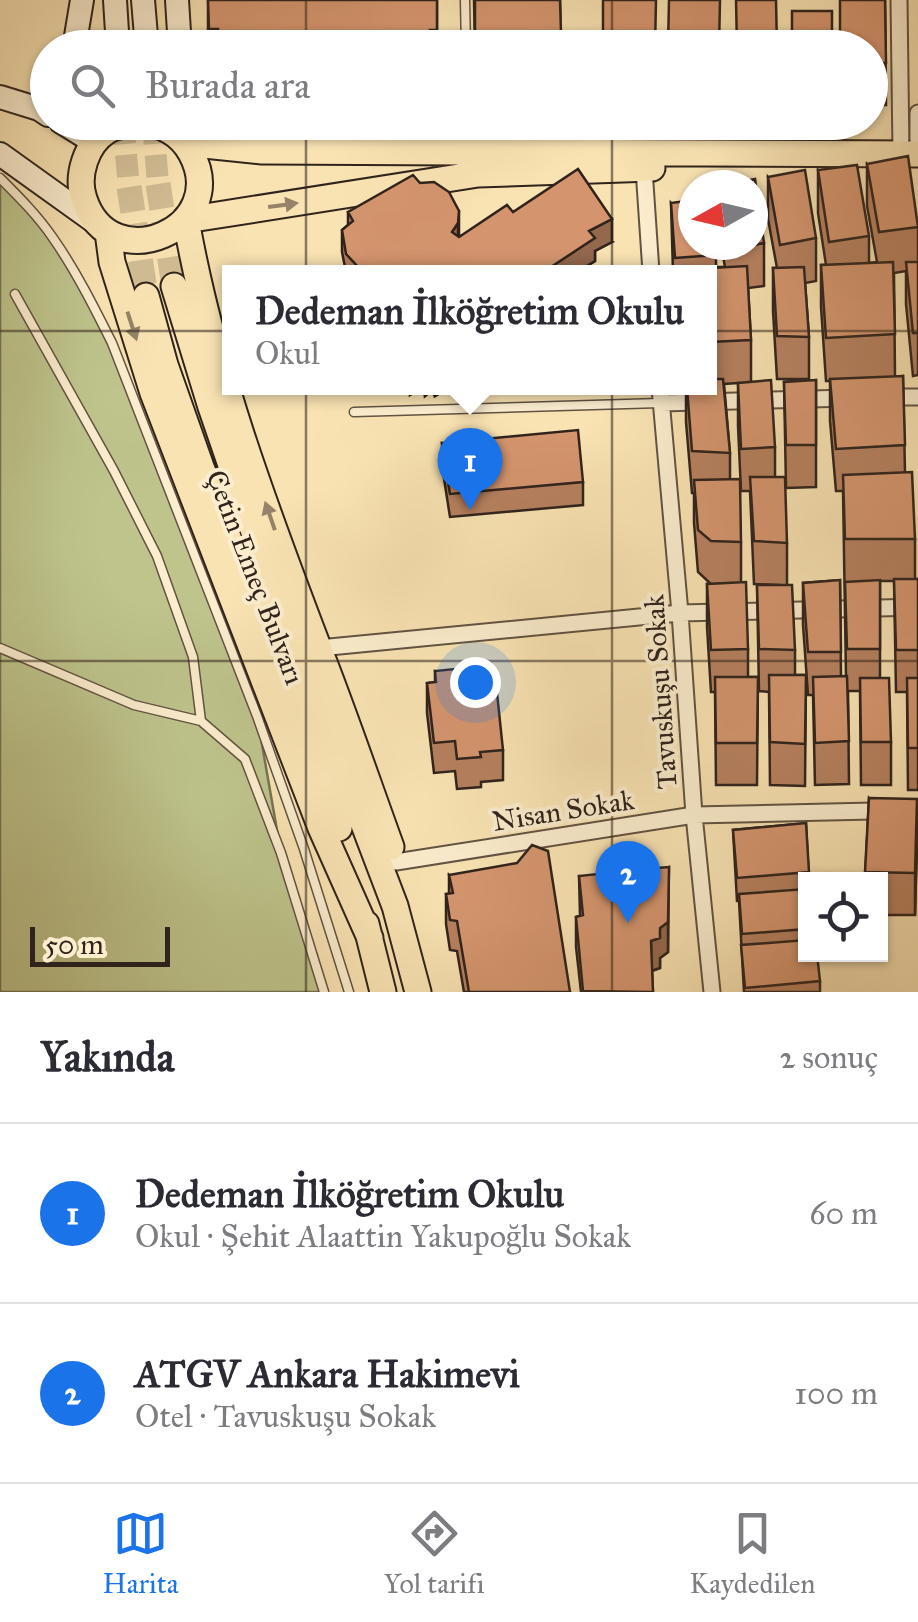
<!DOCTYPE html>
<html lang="tr">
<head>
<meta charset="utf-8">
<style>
  :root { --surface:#fff; --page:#f7f7f7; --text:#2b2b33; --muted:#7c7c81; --line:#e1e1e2; --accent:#1a73e8 }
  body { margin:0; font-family:"IM FELL Great Primer",serif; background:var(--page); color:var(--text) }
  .controls { position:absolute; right:30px; bottom:30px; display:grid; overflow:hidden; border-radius:0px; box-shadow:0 2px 8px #0004 }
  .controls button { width:90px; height:90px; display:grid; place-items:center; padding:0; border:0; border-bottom:2px solid var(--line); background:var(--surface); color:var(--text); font:50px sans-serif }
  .compass { position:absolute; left:678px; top:170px; width:90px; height:90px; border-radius:50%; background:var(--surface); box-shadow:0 2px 8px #0004; rotate:262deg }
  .scale { position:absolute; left:30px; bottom:25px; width:140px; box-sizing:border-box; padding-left:10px; border:5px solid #2f231c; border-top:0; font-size:28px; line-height:35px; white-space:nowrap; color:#2f231c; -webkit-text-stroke:8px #fbedce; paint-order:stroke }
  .you { position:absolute; left:475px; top:682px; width:35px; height:35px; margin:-25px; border:8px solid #fff; border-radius:50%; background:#1a73e8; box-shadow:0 0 0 15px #1a73e833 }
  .badge { display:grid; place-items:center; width:65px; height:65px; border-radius:50%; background:var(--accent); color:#fff; font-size:32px; font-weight:700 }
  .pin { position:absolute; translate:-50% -82px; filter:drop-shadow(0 2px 5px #0008) }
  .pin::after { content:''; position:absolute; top:52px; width:35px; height:30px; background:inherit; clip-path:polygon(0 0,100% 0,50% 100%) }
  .popup { position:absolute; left:222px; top:265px; width:495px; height:130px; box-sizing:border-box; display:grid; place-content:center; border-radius:0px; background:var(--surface); filter:drop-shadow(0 2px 8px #0005); font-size:32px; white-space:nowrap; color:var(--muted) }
  .popup b { font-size:38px; color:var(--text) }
  .popup::after { content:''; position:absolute; left:50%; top:100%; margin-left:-20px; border:20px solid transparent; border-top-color:var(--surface) }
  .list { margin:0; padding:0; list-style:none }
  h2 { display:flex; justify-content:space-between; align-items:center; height:130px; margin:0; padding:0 40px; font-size:42px }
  h2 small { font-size:32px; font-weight:400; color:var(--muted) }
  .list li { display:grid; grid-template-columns:65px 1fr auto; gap:30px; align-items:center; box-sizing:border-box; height:180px; padding:0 40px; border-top:2px solid var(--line) }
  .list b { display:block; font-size:38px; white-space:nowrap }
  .list p { margin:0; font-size:32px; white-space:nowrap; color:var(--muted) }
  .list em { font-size:32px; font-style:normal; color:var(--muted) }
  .icon { flex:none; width:55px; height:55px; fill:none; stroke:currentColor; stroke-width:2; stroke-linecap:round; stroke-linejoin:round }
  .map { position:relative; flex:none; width:918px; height:992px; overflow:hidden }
  .search { position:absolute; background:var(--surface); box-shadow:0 2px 8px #0004; left:30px; right:30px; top:30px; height:110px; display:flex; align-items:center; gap:25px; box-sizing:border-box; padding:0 35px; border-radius:55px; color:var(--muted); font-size:38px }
  .sheet { height:490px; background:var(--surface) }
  nav { display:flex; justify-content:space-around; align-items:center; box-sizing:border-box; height:140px; border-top:2px solid var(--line); background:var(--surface); font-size:28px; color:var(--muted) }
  nav a { display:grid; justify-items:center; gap:5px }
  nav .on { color:var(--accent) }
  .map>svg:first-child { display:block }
  .green { fill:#bec48c; stroke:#767454; stroke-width:2.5 }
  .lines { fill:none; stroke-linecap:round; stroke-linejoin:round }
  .secondary-tunnel { stroke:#d1bd95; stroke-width:22; stroke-dasharray:22 11; stroke-linecap:butt }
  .primary-tunnel { stroke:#d1bd95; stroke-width:25; stroke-dasharray:25 12; stroke-linecap:butt }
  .lane-casing { stroke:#625342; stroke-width:11 }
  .street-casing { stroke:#625342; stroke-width:19 }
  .secondary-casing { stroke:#2f231c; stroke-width:26 }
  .primary-casing { stroke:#2f231c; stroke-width:29 }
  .lane { stroke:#fbedce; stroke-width:8 }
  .street { stroke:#fbedce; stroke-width:15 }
  .secondary { stroke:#fbedce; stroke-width:22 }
  .primary { stroke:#f9e3b3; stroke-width:25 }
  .wall { fill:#b6805f; stroke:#2f231c; stroke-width:2.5 }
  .shaded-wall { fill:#94684d; stroke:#2f231c; stroke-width:2.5 }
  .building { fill:#d4956e; stroke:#2f231c; stroke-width:2.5 }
  .oneway { fill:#948368 }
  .grid { fill:none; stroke:#2f231c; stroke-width:2.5; stroke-opacity:0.55 }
  .labels { text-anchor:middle; stroke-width:8; stroke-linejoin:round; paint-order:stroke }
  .street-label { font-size:28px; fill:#2f231c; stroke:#fbedce }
</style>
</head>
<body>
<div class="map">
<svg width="918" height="992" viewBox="0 0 918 992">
  <rect width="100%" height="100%" fill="#f9e3b3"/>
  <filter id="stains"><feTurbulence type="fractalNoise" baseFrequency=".002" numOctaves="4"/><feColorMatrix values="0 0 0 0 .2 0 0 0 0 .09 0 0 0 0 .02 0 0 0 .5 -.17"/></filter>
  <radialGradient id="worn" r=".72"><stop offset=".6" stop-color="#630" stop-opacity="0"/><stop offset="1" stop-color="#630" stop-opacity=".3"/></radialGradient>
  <path class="green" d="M0,178L52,235L112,343L257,716L281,853L324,992H0Z"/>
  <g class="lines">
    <path class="secondary-tunnel" d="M123,122L129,187
      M153,122L158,184"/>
    <path class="primary-tunnel" d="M158,184L174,286
      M129,187L146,296"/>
    <defs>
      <path id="lane" d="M465,0L466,48
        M468,122V147
        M0,178C19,197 38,216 53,238C76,271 94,307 112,343L257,716L304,849L349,992
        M15,294L114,471L157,556L193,657L201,721
        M354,412L660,403
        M0,648L134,705L201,721L245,759L281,853L324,992"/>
      <path id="street" d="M899,0L901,154
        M918,154V113
        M644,169L651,272
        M660,388L680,613L694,815L712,992
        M887,397H918
        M661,403L849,398
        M319,648L680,613L918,607
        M396,862L694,815L918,810"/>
      <path id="secondary" d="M115,0L118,48
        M143,0L147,48
        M177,0L180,48
        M74,48L82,0
        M0,97L39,109L48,115
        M61,122L95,143
        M0,154L99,225"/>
      <path id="primary" d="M136,122C126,124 115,126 107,131C86,144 76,176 84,199C111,281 232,228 191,153C180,133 163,125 141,122
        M185,143L262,151L918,154
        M186,220C212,367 265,508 318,647C344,713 367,781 391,847
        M186,220L478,174L652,168
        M108,232L112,262L153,393L321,828L370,938
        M174,286L211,407L266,567L395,906L418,992
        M146,296L165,365L201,467L339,828
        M366,924L383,992"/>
    </defs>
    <use href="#lane" class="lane-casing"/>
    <use href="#street" class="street-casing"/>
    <use href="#secondary" class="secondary-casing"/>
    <use href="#primary" class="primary-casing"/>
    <use href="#lane" class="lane"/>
    <use href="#street" class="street"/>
    <use href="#secondary" class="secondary"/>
    <use href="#primary" class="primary"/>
  </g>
  <path class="wall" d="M208,0H437V48H208Z
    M474,0H560L561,48H475Z
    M885,0L886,105H870V48Z
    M867,164L918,222V375L913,376L906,304V271L894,273L895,377L903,376L905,472L915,539V579H918V790H908L907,692H896L894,581H880V678L891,742V785H861L860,691H848L849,784L815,785L813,695H808L803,625V583L840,580L841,677L846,676L843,491H836L830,421V381H826L821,307V265H826L818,213V170L869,236V263L877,262L867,206Z
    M768,177L816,238V281L805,283L809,337V379H777L773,311V268H777L768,219Z
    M420,183L459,211V237L513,212L612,242L595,251V261L577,272H346L342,252V230L348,225V212Z
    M671,203L716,255V267H725L721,245H753L764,243V286L748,288L751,340V382L775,447V477L787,543V585L795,650V675H806L805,786L770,785L769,692L759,691L757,585H780L754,584L750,491H741L738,426V383L724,384L730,453V479L741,542V583L748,649V677H758L757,785H716L715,692H711L707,627V584H711L698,572L694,523V493H692L686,422V388H710V272H673Z
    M816,380V487L786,488L784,382Z
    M422,388H475L462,394L460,388L451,392L448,388L435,396L431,391L425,396Z
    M506,388H562L506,390Z
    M442,443L583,482V505L450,517L442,466Z
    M435,671L486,684L503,750V780L481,782V787L457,789L455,771L434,773L427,713V683L435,682Z
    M869,798L917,841L915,915H880V880H865Z
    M806,823L809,880H806V954L820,981V992H744L739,901H737L733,830Z
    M669,867L668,952L660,958V968L652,971L653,992H581L576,947V917L580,916L579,876L617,878L644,875Z
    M449,875L570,992H464L457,951L450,950L446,924V894H449Z"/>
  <path class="shaded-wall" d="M612,219V242L595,251V261L577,272H548V269L589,231Z
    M458,223V246L452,232Z
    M410,388H421L410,395Z
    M425,388H431V391L425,396Z
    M435,388H448L435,396Z
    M462,388H475L462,394Z
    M917,799V841L915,915V873Z
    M668,922V952L660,958V968L651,971V941L660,928Z"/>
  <path class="building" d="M208,0H437V30H430V34L218,35V29H209Z
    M475,0H560L561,33H548V38L481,39V34H475Z
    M603,0H656L655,48H603Z
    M669,0H720L719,48H668Z
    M736,0H776L777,48H737Z
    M840,0H885L886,63H870V48H840Z
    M792,11H832V48H792Z
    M908,156L918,227L879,232L867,164Z
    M857,165L869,236L829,242L818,170Z
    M578,169L612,219L589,231L595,238L548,269L549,272H368L360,269L346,254L342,230L353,221L348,212L413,175L420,183L434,182L449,192L459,211L458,223L452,232L459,237L507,205L513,212Z
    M805,170L816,238L780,245L768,177Z
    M755,179L764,243L753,245V185H725Z
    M693,200V245H714L716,255L675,258L671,203Z
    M893,262L895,334L826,338L821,265Z
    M906,262H918V333H913Z
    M747,266L751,340L710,342V272H675V270Z
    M804,267L809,337L777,336L773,268Z
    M903,376L905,445L836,449L830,379Z
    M710,379H723L730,453L692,451L687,388H710Z
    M771,380L775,447L741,449L738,383Z
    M816,380V445H786L784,382Z
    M578,430L583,482L450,494L442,443Z
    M912,472L915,539H845L843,475Z
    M750,477H785L787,543L754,541Z
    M740,479L741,542L711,541L698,530L694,480Z
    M894,579H918V650H896Z
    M840,580L841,652H808L803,583Z
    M880,580V649H847L845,582Z
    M746,582L748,649L711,650L707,584Z
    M757,585H792L795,650L759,649Z
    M484,666L486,684L496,683L503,750L480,752L481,757L457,759L455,741L434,743L427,683L436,682L435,671Z
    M769,675H806L805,744L770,742Z
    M847,676L849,741L815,743L813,677Z
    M715,677H758L757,743H716Z
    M860,678H889L891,742H861Z
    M907,678H918V748H908Z
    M869,798L917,799L915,873L865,872Z
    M806,823L809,872L737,878L733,830Z
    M532,845L548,851L570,992H469L457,921L450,920L446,894L453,893L449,875L517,863Z
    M669,867L668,922L660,928V938L651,941L653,992L583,991L576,917L583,915L579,876L616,872L617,878L644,875V869Z
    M806,889V929L742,934L739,894Z
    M806,940V954H817L820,981L745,988L741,945Z"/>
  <defs><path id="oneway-solid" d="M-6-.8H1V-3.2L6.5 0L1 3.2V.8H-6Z" transform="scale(2.5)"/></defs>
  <g class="oneway">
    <use href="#oneway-solid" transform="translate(283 205) rotate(-8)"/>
    <use href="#oneway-solid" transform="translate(132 326) rotate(72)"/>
    <use href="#oneway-solid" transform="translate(270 516) rotate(-109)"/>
  </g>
  <path class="grid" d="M306,0V48M612,0V48M306,122V992M612,122V992M0,331H918M0,661H918"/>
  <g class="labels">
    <g class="street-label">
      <text transform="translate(256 577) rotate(69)" y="10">Çetin Emeç Bulvarı</text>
      <text transform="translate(660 692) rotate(-94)" y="10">Tavuskuşu Sokak</text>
      <text transform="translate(563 810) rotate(-9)" y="10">Nisan Sokak</text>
    </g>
  </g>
  <rect width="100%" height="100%" filter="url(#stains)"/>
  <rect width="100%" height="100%" fill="url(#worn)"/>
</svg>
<div class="controls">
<button><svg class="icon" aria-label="locate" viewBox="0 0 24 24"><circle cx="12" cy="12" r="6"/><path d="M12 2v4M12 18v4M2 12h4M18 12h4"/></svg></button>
</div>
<svg class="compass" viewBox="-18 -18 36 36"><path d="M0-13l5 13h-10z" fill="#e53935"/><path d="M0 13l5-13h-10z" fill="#7c7c81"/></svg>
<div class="scale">50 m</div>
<div class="you"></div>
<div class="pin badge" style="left:470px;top:510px">1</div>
<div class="popup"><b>Dedeman İlköğretim Okulu</b>Okul</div>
<div class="pin badge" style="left:628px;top:923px">2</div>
<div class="search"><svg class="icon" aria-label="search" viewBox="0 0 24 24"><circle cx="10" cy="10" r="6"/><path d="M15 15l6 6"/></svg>Burada ara</div>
</div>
<section class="sheet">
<h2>Yakında<small>2 sonuç</small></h2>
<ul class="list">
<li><span class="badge">1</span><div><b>Dedeman İlköğretim Okulu</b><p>Okul · Şehit Alaattin Yakupoğlu Sokak</p></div><em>60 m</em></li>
<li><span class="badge">2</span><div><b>ATGV Ankara Hakimevi</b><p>Otel · Tavuskuşu Sokak</p></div><em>100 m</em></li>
</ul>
</section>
<nav>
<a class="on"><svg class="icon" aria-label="map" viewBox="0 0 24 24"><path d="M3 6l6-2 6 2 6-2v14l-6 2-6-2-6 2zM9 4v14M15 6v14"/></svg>Harita</a>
<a><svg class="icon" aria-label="directions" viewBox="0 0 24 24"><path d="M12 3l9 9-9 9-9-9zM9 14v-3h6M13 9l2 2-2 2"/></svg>Yol tarifi</a>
<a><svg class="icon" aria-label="saved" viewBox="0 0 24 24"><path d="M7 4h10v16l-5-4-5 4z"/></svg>Kaydedilen</a>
</nav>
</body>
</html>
